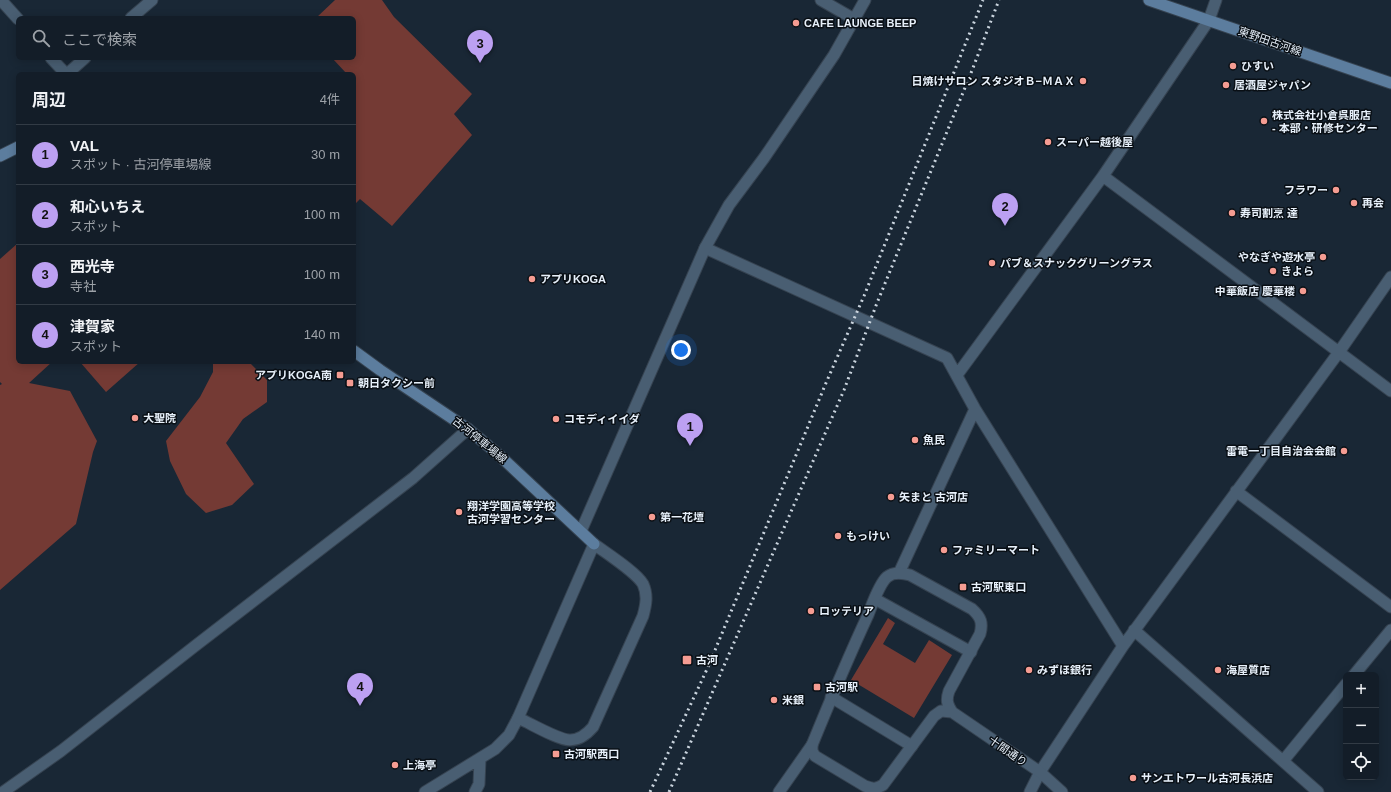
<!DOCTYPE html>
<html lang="ja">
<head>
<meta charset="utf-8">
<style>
  :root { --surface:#131d28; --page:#202a34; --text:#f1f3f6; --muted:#9da2a8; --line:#323b45; --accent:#bca0f2 }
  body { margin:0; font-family:Arial,"Noto Sans JP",sans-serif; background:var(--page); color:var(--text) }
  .controls { position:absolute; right:12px; bottom:12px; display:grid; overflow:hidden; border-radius:6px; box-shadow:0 2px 10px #0003 }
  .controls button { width:36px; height:36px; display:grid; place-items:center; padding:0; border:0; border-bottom:1px solid var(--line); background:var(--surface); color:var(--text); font:20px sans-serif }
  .you { position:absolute; left:681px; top:350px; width:14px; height:14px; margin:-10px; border:3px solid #fff; border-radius:50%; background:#1a73e8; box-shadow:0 0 0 6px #1a73e833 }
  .badge { display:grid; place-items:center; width:26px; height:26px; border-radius:50%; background:var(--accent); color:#111; font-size:13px; font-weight:700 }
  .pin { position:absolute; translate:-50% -33px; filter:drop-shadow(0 1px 2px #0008) }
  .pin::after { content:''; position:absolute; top:21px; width:14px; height:12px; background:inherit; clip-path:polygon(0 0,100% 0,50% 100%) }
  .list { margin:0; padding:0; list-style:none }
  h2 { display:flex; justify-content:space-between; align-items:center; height:52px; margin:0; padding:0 16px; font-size:17px }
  h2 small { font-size:13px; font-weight:400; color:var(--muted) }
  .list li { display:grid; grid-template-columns:26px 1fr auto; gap:12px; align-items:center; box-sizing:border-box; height:60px; padding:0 16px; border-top:1px solid var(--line) }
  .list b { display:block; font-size:15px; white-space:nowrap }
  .list p { margin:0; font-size:13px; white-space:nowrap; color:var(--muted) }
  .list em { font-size:13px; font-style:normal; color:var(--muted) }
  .icon { flex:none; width:22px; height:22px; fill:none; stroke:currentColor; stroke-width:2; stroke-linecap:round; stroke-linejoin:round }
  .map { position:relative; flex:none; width:1391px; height:792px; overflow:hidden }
  .search { position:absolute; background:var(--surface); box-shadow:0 2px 10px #0003; left:16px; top:16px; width:340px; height:44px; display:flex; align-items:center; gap:10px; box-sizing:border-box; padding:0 14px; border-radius:6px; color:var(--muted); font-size:15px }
  .panel { position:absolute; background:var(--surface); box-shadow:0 2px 10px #0003; left:16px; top:72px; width:340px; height:292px; border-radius:6px }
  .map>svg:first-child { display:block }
  .green { fill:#743a34 }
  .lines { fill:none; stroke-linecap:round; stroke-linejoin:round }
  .service-casing { stroke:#364351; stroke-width:13 }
  .minor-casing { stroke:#364351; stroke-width:13 }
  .tertiary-casing { stroke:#364351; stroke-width:13 }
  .secondary-casing { stroke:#364351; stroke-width:13 }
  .service { stroke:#495e72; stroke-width:11 }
  .minor { stroke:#495e72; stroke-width:11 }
  .tertiary { stroke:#495e72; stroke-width:11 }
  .secondary { stroke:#5c7d9e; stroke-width:11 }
  .rail { stroke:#cad4de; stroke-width:3; stroke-dasharray:2 4; stroke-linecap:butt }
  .poi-dot { fill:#f59c92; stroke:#090f15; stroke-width:1.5 }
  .labels { text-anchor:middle; stroke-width:3; stroke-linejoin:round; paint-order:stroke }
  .poi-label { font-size:11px; font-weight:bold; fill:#e7f0fa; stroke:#090f15; text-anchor:start }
  .street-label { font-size:11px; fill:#e7f0fa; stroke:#090f15 }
</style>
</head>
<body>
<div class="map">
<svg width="1391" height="792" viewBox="0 0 1391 792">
  <rect width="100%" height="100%" fill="#192735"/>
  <path class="green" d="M335,0H382L394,17L472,94L454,114L472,135L392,226L360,199L354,205V74H347L332,58H354V18H316Z
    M18,243V362H52L29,383L70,391L97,441L93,452L76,524L0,590V385L2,384L0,382V259Z
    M80,362H140L106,392Z
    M213,362H249L267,380V402L243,419L226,443L254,484L232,505L206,513L186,494L170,461L166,441L200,397L213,372Z
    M888,618L895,623L883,644L915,663L929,640L952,655L914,718L851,680Z"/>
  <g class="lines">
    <defs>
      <path id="service" d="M875,599L971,652
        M831,697L912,746"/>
      <path id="minor" d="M821,0L854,19
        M131,18L152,0
        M67,74L85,58
        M1103,176L1391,391
        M705,248L947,358L975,409L1123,646
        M957,375L1103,176L1209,20L1216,0
        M1236,491L1391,607
        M899,573L975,409
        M1134,630L1318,792
        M1354,675L1391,630
        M1283,761L1346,684
        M3,792L61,751L195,646L413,478L468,429
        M425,792L495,749L509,735L518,718
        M475,792L479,784L480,759
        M779,792L812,745
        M1030,792L1040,772L1123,646L1339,352L1391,277"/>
      <path id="tertiary" d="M1,0L18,19
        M51,58L66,74
        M581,531L705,248L729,205L764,158L834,55L865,0
        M594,544C606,553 636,572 643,584C648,595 646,605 643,616L593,727C587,734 580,740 570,740C558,740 530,723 518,718Z
        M952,712L941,711L934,716L883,785C876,789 873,789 865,786L815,756L812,751V745C830,701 848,658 868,615C872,605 879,584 887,577C894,571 903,573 910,575L972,609C981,617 983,623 980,634L949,691C946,700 947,704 952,712L1040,772L1062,792"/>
      <path id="secondary" d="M1149,0L1391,83
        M0,156L18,147
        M354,351L380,370L468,429L499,455L594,544"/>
    </defs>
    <use href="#service" class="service-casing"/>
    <use href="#minor" class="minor-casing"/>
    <use href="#tertiary" class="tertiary-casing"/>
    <use href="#secondary" class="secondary-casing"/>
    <use href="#service" class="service"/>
    <use href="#minor" class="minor"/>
    <use href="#tertiary" class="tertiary"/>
    <use href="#secondary" class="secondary"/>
    <path class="rail" d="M650,792L708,667L826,383L864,296L983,0
      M669,792L844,390L877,303L971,73L999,0"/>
  </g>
  <g class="poi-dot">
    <circle cx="796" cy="23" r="4"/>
    <circle cx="1233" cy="66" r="4"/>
    <circle cx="1083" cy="81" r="4"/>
    <circle cx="1226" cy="85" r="4"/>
    <circle cx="1264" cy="121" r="4"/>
    <circle cx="1048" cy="142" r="4"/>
    <circle cx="1336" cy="190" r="4"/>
    <circle cx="1354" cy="203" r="4"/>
    <circle cx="1232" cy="213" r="4"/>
    <circle cx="1323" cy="257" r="4"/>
    <circle cx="992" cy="263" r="4"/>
    <circle cx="1273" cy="271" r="4"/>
    <circle cx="532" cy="279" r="4"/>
    <circle cx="1303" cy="291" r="4"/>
    <rect x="336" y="371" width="8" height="8" rx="2"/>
    <rect x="346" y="379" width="8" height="8" rx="2"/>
    <circle cx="135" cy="418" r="4"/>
    <circle cx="556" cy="419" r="4"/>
    <circle cx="915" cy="440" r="4"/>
    <circle cx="1344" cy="451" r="4"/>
    <circle cx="891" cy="497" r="4"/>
    <circle cx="459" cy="512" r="4"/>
    <circle cx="652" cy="517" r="4"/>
    <circle cx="838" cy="536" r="4"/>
    <circle cx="944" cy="550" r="4"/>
    <rect x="959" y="583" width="8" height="8" rx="2"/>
    <circle cx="811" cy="611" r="4"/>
    <rect x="682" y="655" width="10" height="10" rx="2"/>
    <circle cx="1029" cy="670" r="4"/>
    <circle cx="1218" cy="670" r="4"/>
    <rect x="813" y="683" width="8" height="8" rx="2"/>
    <circle cx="774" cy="700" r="4"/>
    <rect x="552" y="750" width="8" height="8" rx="2"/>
    <circle cx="395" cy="765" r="4"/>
    <circle cx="1133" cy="778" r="4"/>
  </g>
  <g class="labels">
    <g class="poi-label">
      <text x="804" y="27">CAFE LAUNGE BEEP</text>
      <text x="1241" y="70">ひすい</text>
      <text x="1075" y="85" text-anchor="end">日焼けサロン スタジオＢ−ＭＡＸ</text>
      <text x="1234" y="89">居酒屋ジャパン</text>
      <text x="1272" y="119">株式会社小倉呉服店<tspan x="1272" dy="13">- 本部・研修センター</tspan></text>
      <text x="1056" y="146">スーパー越後屋</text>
      <text x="1328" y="194" text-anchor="end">フラワー</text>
      <text x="1362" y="207">再会</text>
      <text x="1240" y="217">寿司割烹 達</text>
      <text x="1315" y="261" text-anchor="end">やなぎや遊水亭</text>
      <text x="1000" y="267">パブ＆スナックグリーングラス</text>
      <text x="1281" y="275">きよら</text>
      <text x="540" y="283">アプリKOGA</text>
      <text x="1295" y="295" text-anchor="end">中華飯店 慶華楼</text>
      <text x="332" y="379" text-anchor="end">アプリKOGA南</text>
      <text x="358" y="387">朝日タクシー前</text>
      <text x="143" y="422">大聖院</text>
      <text x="564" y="423">コモディイイダ</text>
      <text x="923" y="444">魚民</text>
      <text x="1336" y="455" text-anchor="end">雷電一丁目自治会会館</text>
      <text x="899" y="501">矢まと 古河店</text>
      <text x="467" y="510">翔洋学園高等学校<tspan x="467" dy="13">古河学習センター</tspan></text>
      <text x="660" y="521">第一花壇</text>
      <text x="846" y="540">もっけい</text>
      <text x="952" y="554">ファミリーマート</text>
      <text x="971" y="591">古河駅東口</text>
      <text x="819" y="615">ロッテリア</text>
      <text x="696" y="664">古河</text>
      <text x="1037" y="674">みずほ銀行</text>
      <text x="1226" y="674">海屋質店</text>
      <text x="825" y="691">古河駅</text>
      <text x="782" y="704">米銀</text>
      <text x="564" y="758">古河駅西口</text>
      <text x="403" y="769">上海亭</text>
      <text x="1141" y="782">サンエトワール古河長浜店</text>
    </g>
    <g class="street-label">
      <text transform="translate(1270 41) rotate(19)" y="4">東野田古河線</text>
      <text transform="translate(480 440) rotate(39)" y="4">古河停車場線</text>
      <text transform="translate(1008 751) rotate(35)" y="4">十間通り</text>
    </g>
  </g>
</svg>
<div class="controls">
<button>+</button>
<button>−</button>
<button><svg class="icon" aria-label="locate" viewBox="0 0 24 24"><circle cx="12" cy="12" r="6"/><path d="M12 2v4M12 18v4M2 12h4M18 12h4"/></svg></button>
</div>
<div class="you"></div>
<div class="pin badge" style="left:690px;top:446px">1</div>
<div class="pin badge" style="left:1005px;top:226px">2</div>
<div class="pin badge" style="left:480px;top:63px">3</div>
<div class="pin badge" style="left:360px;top:706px">4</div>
<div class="search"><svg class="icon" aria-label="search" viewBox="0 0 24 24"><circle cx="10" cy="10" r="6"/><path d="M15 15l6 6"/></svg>ここで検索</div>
<section class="panel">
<h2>周辺<small>4件</small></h2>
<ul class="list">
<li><span class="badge">1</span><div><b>VAL</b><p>スポット · 古河停車場線</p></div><em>30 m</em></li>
<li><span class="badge">2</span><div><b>和心いちえ</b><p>スポット</p></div><em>100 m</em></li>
<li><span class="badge">3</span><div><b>西光寺</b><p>寺社</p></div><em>100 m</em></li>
<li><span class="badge">4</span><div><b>津賀家</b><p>スポット</p></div><em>140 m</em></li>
</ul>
</section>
</div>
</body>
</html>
